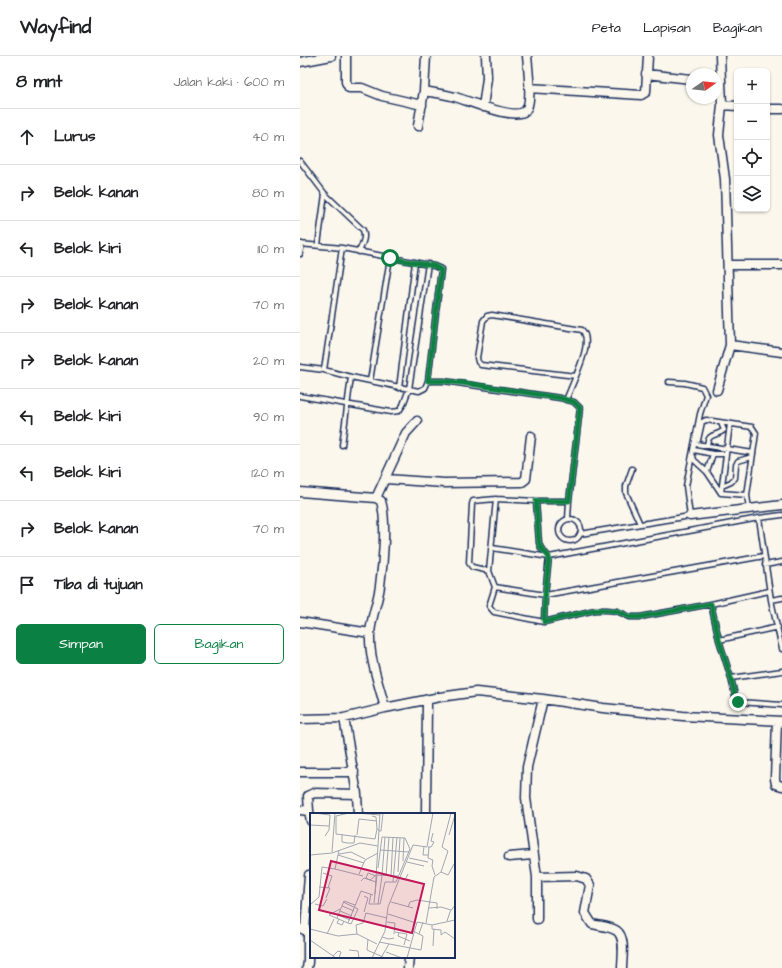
<!DOCTYPE html>
<html lang="id">
<head>
<meta charset="utf-8">
<style>
  :root { --surface:#fff; --page:#f6f6f6; --text:#202124; --muted:#757577; --line:#e0e0e0; --accent:#0b8043 }
  body { margin:0; font-family:"Architects Daughter",sans-serif; background:var(--page); color:var(--text) }
  .controls { position:absolute; right:12px; top:12px; display:grid; overflow:hidden; border-radius:6px; box-shadow:0 1px 3px #0004 }
  .controls button { width:36px; height:36px; display:grid; place-items:center; padding:0; border:0; border-bottom:1px solid var(--line); background:var(--surface); color:var(--text); font:20px sans-serif }
  .compass { position:absolute; left:386px; top:12px; width:36px; height:36px; border-radius:50%; background:var(--surface); box-shadow:0 1px 3px #0004; rotate:76deg }
  .stop { position:absolute; width:12px; height:12px; margin:-9px; border:3px solid #0b8043; border-radius:50%; background:#fff }
  .stop.end { background:#0b8043; border-color:#fff; box-shadow:0 1px 4px #0008 }
  .list { margin:0; padding:0; list-style:none }
  h2 { display:flex; justify-content:space-between; align-items:center; height:52px; margin:0; padding:0 16px; font-size:17px }
  h2 small { font-size:13px; font-weight:400; color:var(--muted) }
  .list li { display:grid; grid-template-columns:26px 1fr auto; gap:12px; align-items:center; box-sizing:border-box; height:56px; padding:0 16px; border-top:1px solid var(--line) }
  .list b { display:block; font-size:15px; white-space:nowrap }
  .list em { font-size:13px; font-style:normal; color:var(--muted) }
  .actions { display:flex; gap:8px; padding:12px 16px }
  .actions a { flex:1; padding:9px 0; border:1px solid var(--accent); border-radius:6px; text-align:center; font-size:14px; color:var(--accent) }
  .actions .main { background:var(--accent); color:#fff }
  .icon { flex:none; width:22px; height:22px; fill:none; stroke:currentColor; stroke-width:2; stroke-linecap:round; stroke-linejoin:round }
  .map { position:relative; flex:none; width:482px; height:912px; overflow:hidden }
  header { display:flex; align-items:center; gap:24px; box-sizing:border-box; height:56px; padding:0 20px; background:var(--surface); border-bottom:1px solid var(--line) }
  header strong { font-size:19px }
  nav { display:flex; gap:22px; margin-inline-start:auto; font-size:14px }
  main { display:flex }
  aside { flex:1; background:var(--surface) }
  .map>svg:first-child { display:block }
  .lines { fill:none; stroke-linecap:round; stroke-linejoin:round }
  .service-casing { stroke:#1b2f5e; stroke-width:7 }
  .minor-casing { stroke:#1b2f5e; stroke-width:11 }
  .service { stroke:#fbf7ec; stroke-width:4 }
  .minor { stroke:#fbf7ec; stroke-width:8 }
  .route { stroke:#0b8043; stroke-width:5 }
  .inset-road { fill:none; stroke:#a1a7b3; stroke-width:1 }
  .view { fill:#c2185b; fill-opacity:0.15; stroke:#c2185b; stroke-width:2 }
  .inset-edge { fill:none; stroke:#1b2f5e; stroke-width:2 }
</style>
</head>
<body>
<header>
<strong>Wayfind</strong>
<nav><a>Peta</a><a>Lapisan</a><a>Bagikan</a></nav>
</header>
<main>
<aside>
<h2>8 mnt<small>Jalan kaki · 600 m</small></h2>
<ul class="list">
<li><svg class="icon" aria-label="ahead" viewBox="0 0 24 24"><path d="M12 20V5M6 11l6-6 6 6"/></svg><div><b>Lurus</b></div><em>40 m</em></li>
<li><svg class="icon" aria-label="right" viewBox="0 0 24 24"><path d="M7 20v-9h11M14 6l5 5-5 5"/></svg><div><b>Belok kanan</b></div><em>80 m</em></li>
<li><svg class="icon" aria-label="left" viewBox="0 0 24 24"><path d="M17 20v-9H6M10 6l-5 5 5 5"/></svg><div><b>Belok kiri</b></div><em>110 m</em></li>
<li><svg class="icon" aria-label="right" viewBox="0 0 24 24"><path d="M7 20v-9h11M14 6l5 5-5 5"/></svg><div><b>Belok kanan</b></div><em>70 m</em></li>
<li><svg class="icon" aria-label="right" viewBox="0 0 24 24"><path d="M7 20v-9h11M14 6l5 5-5 5"/></svg><div><b>Belok kanan</b></div><em>20 m</em></li>
<li><svg class="icon" aria-label="left" viewBox="0 0 24 24"><path d="M17 20v-9H6M10 6l-5 5 5 5"/></svg><div><b>Belok kiri</b></div><em>90 m</em></li>
<li><svg class="icon" aria-label="left" viewBox="0 0 24 24"><path d="M17 20v-9H6M10 6l-5 5 5 5"/></svg><div><b>Belok kiri</b></div><em>120 m</em></li>
<li><svg class="icon" aria-label="right" viewBox="0 0 24 24"><path d="M7 20v-9h11M14 6l5 5-5 5"/></svg><div><b>Belok kanan</b></div><em>70 m</em></li>
<li><svg class="icon" aria-label="arrive" viewBox="0 0 24 24"><path d="M6 21V4h12l-3 4 3 4H6"/></svg><div><b>Tiba di tujuan</b></div></li>
</ul>
<div class="actions"><a class="main">Simpan</a><a>Bagikan</a></div>
</aside>
<div class="map">
<svg width="482" height="912" viewBox="0 0 482 912">
  <rect width="100%" height="100%" fill="#fbf7ec"/>
  <filter id="ink" filterUnits="userSpaceOnUse"><feTurbulence type="fractalNoise" baseFrequency=".025" numOctaves="2"/><feDisplacementMap in="SourceGraphic" scale="8" xChannelSelector="R" yChannelSelector="G"/><feConvolveMatrix kernelMatrix="1 2 1 2 8 2 1 2 1" color-interpolation-filters="sRGB"/></filter>
  <g filter="url(#ink)">
    <g class="lines">
      <defs>
        <path id="service" d="M0,105L25,138L63,174C66,182 62,188 59,196
          M0,188L42,192L134,210L141,213L128,325
          M18,189L25,138
          M0,198L2,188
          M192,259L282,274C292,284 280,309 276,320L181,309L178,306L177,302L183,265L187,260Z
          M0,311L24,314L51,321L119,335L125,332L128,325H144L260,342L274,346L280,352L269,445L268,463
          M24,314L42,192
          M70,325L90,202
          M99,332L115,206
          M0,340L91,356L99,355L103,349L109,333L128,208
          M266,344L276,320
          M398,384L402,366L406,364L452,371L456,377L447,439L449,453
          M396,388L453,397
          M42,389L51,321
          M407,390C408,376 416,381 424,374L421,367
          M394,394L413,398
          M393,400L394,404L407,416L421,437L447,439
          M332,413L326,430V437L340,468
          M407,416L413,398H426
          M422,430L431,426L435,422L436,409L438,405L452,401
          M421,437L430,368
          M236,445L239,487L241,492L249,501L245,539L244,566
          M269,445H236L196,443L173,445L172,448L169,507L172,511L189,515L195,531L189,550L194,556L244,566L295,554H307L317,555L330,561H340L411,548L419,584L431,622L436,644L438,646L482,649
          M459,462L482,459
          M259 474a11 11 0 1 1 22 0a11 11 0 1 1-22 0Z
          M280,478L390,460L386,430L400,358L406,339L402,331L385,327L369,326
          M192,492L249,501L459,462L471,544L482,593
          M465,509L482,506
          M189,515L196,443
          M195,531L245,539L464,500
          M471,544L482,542
          M411,548L469,535
          M419,584L478,571
          M431,622L482,615"/>
        <path id="minor" d="M46,0V26L49,32H62L82,40L122,49
          M420,0L422,49L437,50
          M0,6L31,0
          M346,18L391,23
          M229,32L341,39L346,36L348,0
          M124,35C135,37 145,38 155,41C167,44 221,68 227,52C232,42 228,12 227,0
          M183,51L187,22L186,0
          M467,53H482
          M118,70L124,35L126,0
          M428,209H482
          M430,289L482,296
          M417,334L430,289L425,123L419,79L422,49
          M86,423L144,427L222,426L226,423L231,380
          M0,436L76,442L81,445C87,465 83,508 80,530C78,546 71,561 70,578C69,603 79,628 85,652
          M76,442L106,377L117,365
          M390,460L482,449
          M0,566L70,577
          M0,663L44,662L85,652L140,641L176,636L243,643L303,652L383,660L482,665
          M477,665L475,723L476,728L482,730
          M0,716H54
          M57,738L58,758
          M0,754L9,755L8,740L14,737L57,738L44,662
          M9,755L11,765
          M126,758L127,645
          M209,801L233,799
          M237,821L277,820L286,823L290,829L285,857L292,868C299,870 310,870 317,875C326,882 322,902 322,912
          M237,863V821L226,742L227,711L243,643
          M2,873L7,875L8,878V906L7,912
          M5,874L9,819
          M108,912L109,901"/>
      </defs>
      <use href="#service" class="service-casing"/>
      <use href="#minor" class="minor-casing"/>
      <use href="#service" class="service"/>
      <use href="#minor" class="minor"/>
    </g>
  </g>
  <g class="lines" filter="url(#ink)">
    <path class="route" d="M90,202L134,210L141,214L128,325H144L171,328L260,342L274,346L280,352L269,445H236L239,487L241,492L249,501L245,539L244,566L295,554H307L317,555L330,561H340L411,548L419,584L431,622L436,644L438,646"/>
  </g>
  <g transform="translate(10 757)">
    <rect width="145" height="145" fill="#fbf7ec"/>
    <path class="inset-road" d="M4,0L20,2L19,17L15,23M39,0L26,3V21L65,26L67,16L69,17M46,0L70,2M62,3L66,4L67,16M0,12L19,13M69,18H71L73,0M32,21V29L37,30H44L45,22M47,22L49,6L67,8M139,22L145,2M114,33L113,42H118M118,34H121L124,29L121,28L123,20M119,34L118,45L123,47L122,53L125,62M70,37L99,39M22,39L25,0M29,41L41,39L55,46M0,42L22,40L50,30L68,33M28,42L54,50M99,45L118,49M93,48L94,25M97,49L114,53M68,55L72,24M25,56L53,63M88,59L90,25M131,59L138,62L144,51M13,60L22,63L18,75M49,61L55,47L68,40M65,63L60,67L56,65L58,60L66,63M72,63L75,24M76,63L79,24M81,63L83,24M89,65L95,67L98,61M51,68L54,65L66,69M83,69L87,24M9,74L20,75L16,85M61,81L59,91H70L75,69H86L100,36L95,25L72,24M65,81L70,0M54,83L58,85L54,99M33,89L48,96L41,111L38,110M81,89L103,95M64,90L67,62L88,63M5,91L13,93L17,86M68,91L72,63M0,92L9,84L12,54L25,56L29,37M32,93L44,98M98,94L100,89L107,87L127,90V96M119,95L131,94L141,97M30,96L19,102L38,110L51,78L63,82M30,98L42,103M78,101L106,110M28,102L40,107M27,105L34,88L45,92M29,106L27,110L32,112L34,108M137,108L140,99L145,92M77,109L85,110L84,121M116,110L124,64L131,59L138,38L132,34L141,0M122,112V116L131,117V122L135,119L145,126M0,116L28,123L47,121L67,131M85,119L97,121L94,132M89,120L88,123L100,128M17,121L24,106M47,121L46,112L53,110L56,100L77,105M109,121L113,109M72,124L79,126L84,125M58,126L57,137L75,145M0,127L26,145M69,129L111,137L113,123L103,118M123,133L124,116M39,137L48,138L49,145M76,139L92,145M23,143L28,138L31,139L29,145M72,143L79,131M62,145L75,118L78,94L103,32L117,34L123,0M97,145L107,109L122,112L145,107"/>
    <path class="view" d="M21,48L114,71L102,120L9,97Z"/>
    <rect width="145" height="145" class="inset-edge"/>
  </g>
</svg>
<div class="controls">
<button>+</button>
<button>−</button>
<button><svg class="icon" aria-label="locate" viewBox="0 0 24 24"><circle cx="12" cy="12" r="6"/><path d="M12 2v4M12 18v4M2 12h4M18 12h4"/></svg></button>
<button><svg class="icon" aria-label="layers" viewBox="0 0 24 24"><path d="M12 4l9 5-9 5-9-5zM3 14l9 5 9-5"/></svg></button>
</div>
<svg class="compass" viewBox="-18 -18 36 36"><path d="M0-13l5 13h-10z" fill="#e53935"/><path d="M0 13l5-13h-10z" fill="#757577"/></svg>
<div class="stop" style="left:90px;top:202px"></div>
<div class="stop end" style="left:438px;top:646px"></div>
</div>
</main>
</body>
</html>
